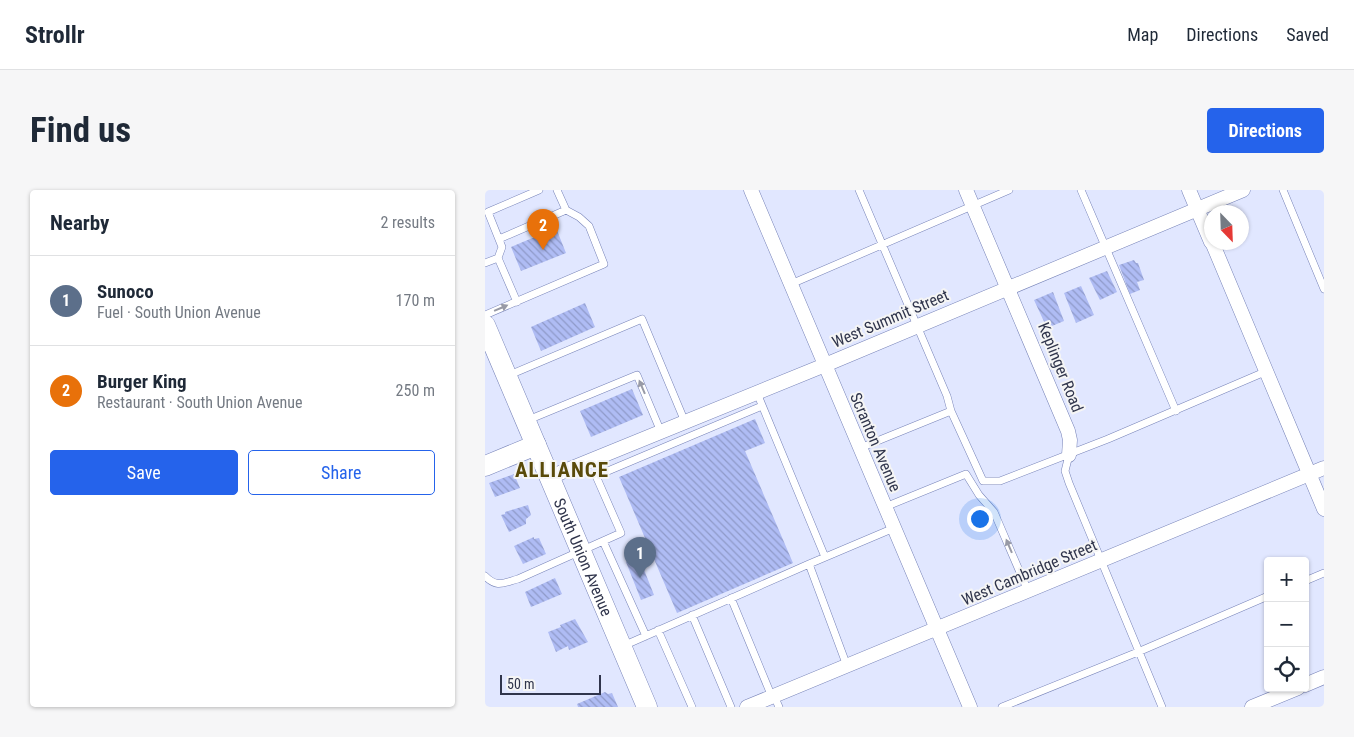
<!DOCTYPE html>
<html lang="en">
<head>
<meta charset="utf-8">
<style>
  :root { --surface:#fff; --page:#f6f6f7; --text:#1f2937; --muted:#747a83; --line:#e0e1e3; --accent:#2563eb }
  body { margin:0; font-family:"Roboto Condensed",sans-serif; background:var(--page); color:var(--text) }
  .controls { position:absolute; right:15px; bottom:15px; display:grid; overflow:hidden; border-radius:5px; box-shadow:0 1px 4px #0004 }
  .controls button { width:45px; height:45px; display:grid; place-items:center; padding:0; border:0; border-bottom:1px solid var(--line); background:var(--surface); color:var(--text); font:25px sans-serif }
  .compass { position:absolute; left:719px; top:15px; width:45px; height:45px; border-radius:50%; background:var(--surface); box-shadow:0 1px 4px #0004; rotate:157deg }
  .scale { position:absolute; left:15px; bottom:12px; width:101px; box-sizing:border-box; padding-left:5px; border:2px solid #30354c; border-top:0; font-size:14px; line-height:18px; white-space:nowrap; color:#30354c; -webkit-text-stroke:4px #f5f5f5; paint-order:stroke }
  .you { position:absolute; left:494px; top:328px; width:18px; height:18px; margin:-12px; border:4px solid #fff; border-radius:50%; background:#1a73e8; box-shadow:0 0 0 8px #1a73e833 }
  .badge { display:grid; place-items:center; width:32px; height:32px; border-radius:50%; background:var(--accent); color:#fff; font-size:16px; font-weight:700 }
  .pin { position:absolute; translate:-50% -41px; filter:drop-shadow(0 1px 2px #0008) }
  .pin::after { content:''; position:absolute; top:26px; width:18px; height:15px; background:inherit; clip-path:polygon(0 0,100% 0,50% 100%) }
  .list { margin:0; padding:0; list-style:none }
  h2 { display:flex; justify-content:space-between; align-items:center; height:65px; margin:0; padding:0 20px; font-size:21px }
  h2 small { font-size:16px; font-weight:400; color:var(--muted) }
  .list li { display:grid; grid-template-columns:32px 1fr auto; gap:15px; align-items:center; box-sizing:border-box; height:90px; padding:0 20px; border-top:1px solid var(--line) }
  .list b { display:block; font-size:19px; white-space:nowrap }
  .list p { margin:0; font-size:16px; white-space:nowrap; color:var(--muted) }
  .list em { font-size:16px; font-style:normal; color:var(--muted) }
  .actions { display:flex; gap:10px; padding:15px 20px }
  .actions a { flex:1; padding:11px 0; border:1px solid var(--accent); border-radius:5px; text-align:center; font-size:18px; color:var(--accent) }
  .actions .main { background:var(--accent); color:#fff }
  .icon { flex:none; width:28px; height:28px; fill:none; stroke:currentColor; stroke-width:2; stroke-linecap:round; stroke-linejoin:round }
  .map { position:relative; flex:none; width:839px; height:517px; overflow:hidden; border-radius:5px }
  header { display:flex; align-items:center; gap:30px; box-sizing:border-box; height:70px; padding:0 25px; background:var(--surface); border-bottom:1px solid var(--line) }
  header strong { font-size:24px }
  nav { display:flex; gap:28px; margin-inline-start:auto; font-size:18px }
  .intro { display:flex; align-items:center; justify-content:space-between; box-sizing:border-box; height:120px; padding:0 30px }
  h1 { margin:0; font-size:35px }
  .button { padding:12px 22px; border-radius:5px; background:var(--accent); color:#fff; font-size:18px; font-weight:700 }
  main { display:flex; gap:30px; padding:0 30px }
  aside { flex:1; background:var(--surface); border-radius:5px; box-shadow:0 1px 4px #0004 }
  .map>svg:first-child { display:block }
  .building { fill:url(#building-back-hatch) }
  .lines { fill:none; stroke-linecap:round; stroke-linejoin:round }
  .lane-casing { stroke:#7783b8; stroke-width:8 }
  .street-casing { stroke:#7783b8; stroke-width:15 }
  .secondary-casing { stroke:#7783b8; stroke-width:21 }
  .lane { stroke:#fff; stroke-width:7 }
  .street { stroke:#fff; stroke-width:14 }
  .secondary { stroke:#fff; stroke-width:20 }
  .oneway { fill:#989aa6 }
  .labels { text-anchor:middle; stroke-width:4; stroke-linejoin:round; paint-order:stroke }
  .street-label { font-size:16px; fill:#30354c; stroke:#f5f5f5 }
  .district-label { font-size:21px; font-weight:bold; letter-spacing:1px; fill:#594a09; stroke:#f5f5f5 }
</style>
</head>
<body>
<header>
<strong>Strollr</strong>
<nav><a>Map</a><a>Directions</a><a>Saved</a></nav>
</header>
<div class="intro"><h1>Find us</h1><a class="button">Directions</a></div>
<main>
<aside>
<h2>Nearby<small>2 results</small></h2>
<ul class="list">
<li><span class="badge" style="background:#5c6f8a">1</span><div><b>Sunoco</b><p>Fuel · South Union Avenue</p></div><em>170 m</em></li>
<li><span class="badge" style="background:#e8710a">2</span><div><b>Burger King</b><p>Restaurant · South Union Avenue</p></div><em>250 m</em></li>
</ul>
<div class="actions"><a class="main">Save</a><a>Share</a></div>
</aside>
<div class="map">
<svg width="839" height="517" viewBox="0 0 839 517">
  <defs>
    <pattern id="building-back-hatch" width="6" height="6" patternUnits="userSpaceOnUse" patternTransform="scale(1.25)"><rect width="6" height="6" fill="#afbcf4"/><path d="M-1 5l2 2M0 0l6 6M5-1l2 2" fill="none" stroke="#8f9ac8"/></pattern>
  </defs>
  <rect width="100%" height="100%" fill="#e1e7ff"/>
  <path class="building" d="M71,38L81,63L36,81L26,57Z
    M649,70L651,73H653L659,90L652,92L655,100L645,104L634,75Z
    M622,81L632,102L615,110L604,88Z
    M596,96L609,125L591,133L579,103Z
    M568,102L579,131L562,138L549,110Z
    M100,113L110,137L56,161L46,137Z
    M147,199L158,225L106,247L95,221Z
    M270,229L280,253L260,261L308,373L192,423L134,287Z
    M29,284L35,298L10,307L4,293Z
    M43,315L46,325L41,329V334L24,342L16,325L20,324V322Z
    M49,347V349L54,348L61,364L38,374L29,356Z
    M154,367L169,405L156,410L141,372Z
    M70,388L77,404L46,417L40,402Z
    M90,429L103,452L84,460L83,456L71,462L63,442L76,437L75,435Z
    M120,502L123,504L127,503L133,517H93L92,514Z"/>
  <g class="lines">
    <defs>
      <path id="lane" d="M374,0L462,206L466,221L375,258
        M596,0L691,221
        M798,0L839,99
        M14,49L81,20
        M13,68L32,112
        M0,73L13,68L17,57L3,22L54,0
        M306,94L524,0
        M0,125L119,74L104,36L94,27L81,20L72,0
        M22,186L157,129L200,232
        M272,203L340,367
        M466,221L498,291H515L623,249L782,181
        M43,230L152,185L176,242
        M584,265L580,281L584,293L677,517
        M400,317L481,284L494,305L509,322L543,401
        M118,351L161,446
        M324,374L409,338
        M0,386C12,398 18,393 33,389L136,343L111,286L277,216
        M820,391L839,383
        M246,408L287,507
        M207,425L246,517
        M173,440L207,517
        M138,456L324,374L362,476
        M289,506L294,517
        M517,517L653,462L783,406"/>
      <path id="street" d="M266,0L485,517
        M481,0L583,241L585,250L584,265
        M704,0L726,52
        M727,52L839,319
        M65,287L340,175L758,0
        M820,495L839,487
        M262,517L839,278
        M767,517L813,498"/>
      <g id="secondary">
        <path id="s1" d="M0,135L162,517"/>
        <path d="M0,276L51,255"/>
      </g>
    </defs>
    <use href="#lane" class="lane-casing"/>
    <use href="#street" class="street-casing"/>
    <use href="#secondary" class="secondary-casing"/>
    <use href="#lane" class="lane"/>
    <use href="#street" class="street"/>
    <use href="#secondary" class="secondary"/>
  </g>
  <defs><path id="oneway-solid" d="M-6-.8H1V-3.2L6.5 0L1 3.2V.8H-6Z" transform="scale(1.25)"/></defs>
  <g class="oneway">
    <use href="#oneway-solid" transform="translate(16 118) rotate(-23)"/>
    <use href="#oneway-solid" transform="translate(157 197) rotate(-113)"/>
    <use href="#oneway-solid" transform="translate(524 356) rotate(-113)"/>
  </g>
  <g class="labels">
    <g class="street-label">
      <text transform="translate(405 128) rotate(-23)" y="6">West Summit Street</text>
      <text transform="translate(576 177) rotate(68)" y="6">Keplinger Road</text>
      <text transform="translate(391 252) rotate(67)" y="6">Scranton Avenue</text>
      <text dy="6" stroke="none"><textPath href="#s1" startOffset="252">South Union Avenue</textPath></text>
      <text transform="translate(544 382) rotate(-23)" y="6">West Cambridge Street</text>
    </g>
    <g class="district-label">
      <text x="77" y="287">ALLIANCE</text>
    </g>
  </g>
</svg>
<div class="controls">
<button>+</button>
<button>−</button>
<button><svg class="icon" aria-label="locate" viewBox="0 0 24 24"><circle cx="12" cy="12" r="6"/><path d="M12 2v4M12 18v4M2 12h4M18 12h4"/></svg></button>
</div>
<svg class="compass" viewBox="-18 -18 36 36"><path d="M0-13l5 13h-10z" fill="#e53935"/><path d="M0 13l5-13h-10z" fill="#747a83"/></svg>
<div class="scale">50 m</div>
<div class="you"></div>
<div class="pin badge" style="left:155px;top:388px;background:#5c6f8a">1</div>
<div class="pin badge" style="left:58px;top:60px;background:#e8710a">2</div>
</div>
</main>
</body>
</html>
